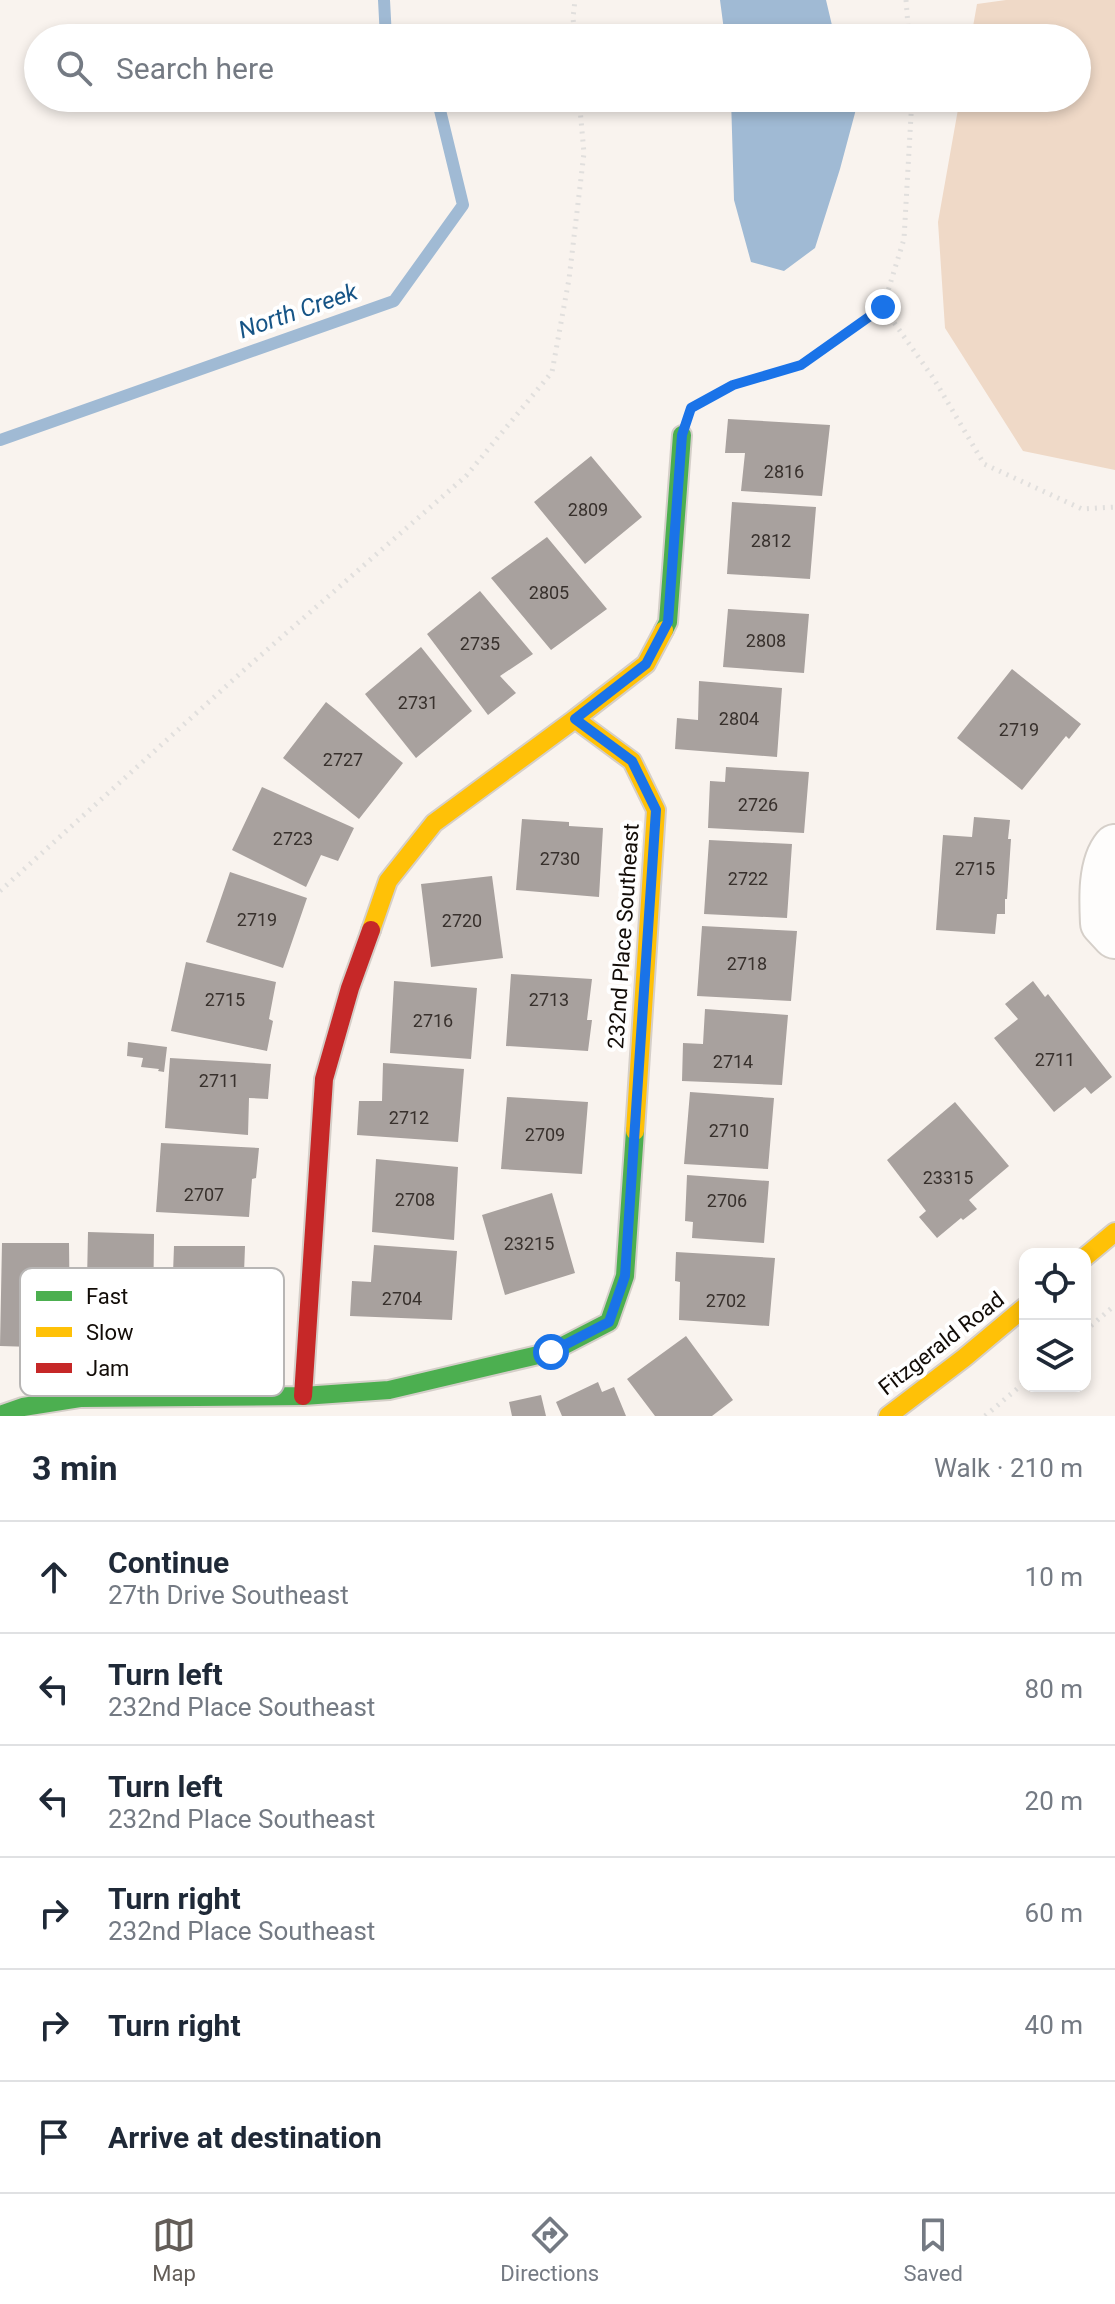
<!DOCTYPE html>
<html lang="en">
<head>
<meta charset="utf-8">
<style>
  :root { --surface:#fff; --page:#f2f2f3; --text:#1f2937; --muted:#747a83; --line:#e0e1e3; --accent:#635d58 }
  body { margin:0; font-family:Roboto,sans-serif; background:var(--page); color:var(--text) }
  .controls { position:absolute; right:24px; bottom:24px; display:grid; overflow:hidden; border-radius:16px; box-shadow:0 4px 12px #0003 }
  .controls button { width:72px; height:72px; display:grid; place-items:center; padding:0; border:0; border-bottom:2px solid var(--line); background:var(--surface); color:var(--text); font:40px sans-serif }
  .stop { position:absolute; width:24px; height:24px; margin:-18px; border:6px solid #1a73e8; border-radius:50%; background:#fff }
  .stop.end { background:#1a73e8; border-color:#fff; box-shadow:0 2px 8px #0008 }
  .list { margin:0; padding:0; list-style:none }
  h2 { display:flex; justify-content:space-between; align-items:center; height:104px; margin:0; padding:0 32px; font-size:34px }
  h2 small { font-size:26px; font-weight:400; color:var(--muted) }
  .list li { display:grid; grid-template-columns:52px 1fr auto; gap:24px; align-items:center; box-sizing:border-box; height:112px; padding:0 32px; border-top:2px solid var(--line) }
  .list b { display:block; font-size:30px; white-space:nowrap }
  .list p { margin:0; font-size:26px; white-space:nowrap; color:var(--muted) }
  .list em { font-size:26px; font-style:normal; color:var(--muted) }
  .icon { flex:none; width:44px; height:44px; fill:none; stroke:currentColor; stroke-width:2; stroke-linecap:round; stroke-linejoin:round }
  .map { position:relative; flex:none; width:1115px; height:1416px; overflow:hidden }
  .search { position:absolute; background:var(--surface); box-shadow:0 4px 12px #0003; left:24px; right:24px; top:24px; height:88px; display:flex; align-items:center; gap:20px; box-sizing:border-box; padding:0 28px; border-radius:44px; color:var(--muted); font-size:30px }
  .sheet { height:776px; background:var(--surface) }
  nav { display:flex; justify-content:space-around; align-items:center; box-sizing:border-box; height:112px; border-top:2px solid var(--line); background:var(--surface); font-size:22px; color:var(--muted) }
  nav a { display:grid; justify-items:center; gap:4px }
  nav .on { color:var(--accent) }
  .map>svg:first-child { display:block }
  .green { fill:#efd9c7 }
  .water { fill:#a0bad4 }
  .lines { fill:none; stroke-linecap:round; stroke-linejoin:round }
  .stream { stroke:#a0bad4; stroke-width:12 }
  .building { fill:#a8a19e }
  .street-casing { stroke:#d5cfc9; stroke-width:48 }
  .fast-casing { stroke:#d5cfc9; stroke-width:22 }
  .slow-casing { stroke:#d5cfc9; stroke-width:22 }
  .jam-casing { stroke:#d5cfc9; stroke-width:22 }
  .path { stroke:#e1dfdd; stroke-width:5; stroke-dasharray:2 6; stroke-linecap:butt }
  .street { stroke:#fefdfc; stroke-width:44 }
  .fast { stroke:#4caf50; stroke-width:18 }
  .slow { stroke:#ffc107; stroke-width:18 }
  .jam { stroke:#c62828; stroke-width:18 }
  .route { stroke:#1a73e8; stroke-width:10 }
  .labels { text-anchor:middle; stroke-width:8; stroke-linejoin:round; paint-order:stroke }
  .number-label { font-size:18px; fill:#38312d }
  .street-label { font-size:22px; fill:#120c07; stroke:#fff }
  .water-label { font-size:24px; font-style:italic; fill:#165486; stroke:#fff }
  .key { fill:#fff; stroke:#b8b6b5; stroke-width:2 }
  .key-label { font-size:22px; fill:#120c07 }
</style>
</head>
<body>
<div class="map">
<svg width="1115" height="1416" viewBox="0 0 1115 1416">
  <rect width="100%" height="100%" fill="#f9f3ee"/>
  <path class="green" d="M1006,0H1115V470L1023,451L945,328L938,222L960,98H1077V38H971L977,4Z"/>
  <path class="water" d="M720,0H826L835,38H725Z
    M731,98H857L855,113L840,169L815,248L784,271L751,262L734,200Z"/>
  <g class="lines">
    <path class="stream" d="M384,0L386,38
      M0,440L394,301L463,205L438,102L434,98"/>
  </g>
  <path class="building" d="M728,419L830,425L822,496L741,491L745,453H725Z
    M591,456L642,517L585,564L534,502Z
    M732,502L816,507L810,579L727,574Z
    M547,537L607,609L551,650L491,578Z
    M480,591L533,654L500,676L516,693L488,715L427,634Z
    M728,609L809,614L804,673L723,667Z
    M421,647L472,711L416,758L365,694Z
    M1012,669L1081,724L1069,739L1066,736L1022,790L957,738Z
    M699,681L782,688L777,757L675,749L677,718L698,720Z
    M326,702L403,763L359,819L283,758Z
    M726,767L809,772L804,833L708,828L710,781L725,782Z
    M262,787L354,828L338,861L321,855L306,887L232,850Z
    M974,817L1010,820L1008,839H1011L1007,899H1005V914H997L995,934L936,930L943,835L972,837Z
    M522,819L569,822V826L603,828L599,897L516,890Z
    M709,840L792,844L787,918L704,914Z
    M230,872L307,898L283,968L206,942Z
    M492,876L503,958L431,967L421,884Z
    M702,926L797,931L791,1001L697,996Z
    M186,962L276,982L269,1019L273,1021L267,1051L171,1031Z
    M511,974L592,979L587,1020H592L588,1051L506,1046Z
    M394,981L477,988L471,1059L390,1053Z
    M1033,981L1045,997L1048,994L1112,1077L1091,1094L1085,1087L1054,1112L994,1038L1018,1019L1005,1004Z
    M705,1009L788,1015L782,1085L682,1081L683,1043L703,1044Z
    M128,1042L167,1047L164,1072L158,1071L159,1069L141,1067L143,1058L127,1056Z
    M170,1058L271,1064L268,1099L249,1098L248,1135L165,1128Z
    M383,1063L464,1069L458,1142L357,1135L359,1101H382Z
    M690,1092L774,1098L768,1169L684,1164Z
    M507,1097L588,1102L582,1174L501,1169Z
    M955,1102L1009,1166L969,1200L977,1209L963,1220L961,1218L937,1238L919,1217L926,1211L887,1160Z
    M161,1143L259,1148L256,1178L252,1179L249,1217L156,1212Z
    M376,1159L458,1167L454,1240L372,1232Z
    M687,1175L769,1181L764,1243L692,1238L693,1222L685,1221Z
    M552,1193L575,1273L505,1295L482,1215Z
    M88,1232L154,1234L153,1327L115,1326L114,1333L86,1332Z
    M2,1243H69L70,1327L34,1325L33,1347L0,1346Z
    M374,1245L457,1251L452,1320L350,1316L352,1281L371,1282Z
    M174,1246H245L242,1328L171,1329Z
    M676,1252L775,1258L769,1326L679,1320L680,1282L675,1281Z
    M686,1336L733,1400L712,1416H655L627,1379Z
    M598,1382L602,1392L614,1387L626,1416H562L556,1402Z
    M541,1395L546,1416H512L509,1402Z"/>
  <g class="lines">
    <defs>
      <path id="street" d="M1115,847C1100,865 1102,901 1103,923L1115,936"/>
      <path id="fast" d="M664,630L668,622L682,435
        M0,1415L23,1407L80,1398L303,1396L389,1390L551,1352L609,1322L625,1276L635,1131"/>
      <path id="slow" d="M371,930L388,881L434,823L575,719
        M635,1131L656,810L632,761L575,719L646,664L664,630
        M1085,1257L1115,1232
        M888,1416L964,1358L1025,1307"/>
      <path id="jam" d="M303,1396L324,1079L350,988L371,930"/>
    </defs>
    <use href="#street" class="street-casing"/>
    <use href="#fast" class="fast-casing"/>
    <use href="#slow" class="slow-casing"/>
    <use href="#jam" class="jam-casing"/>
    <path class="path" d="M906,0L909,38
      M575,38L573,18L575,0
      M912,98L904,239L883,307L934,379L984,464L1082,509L1115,507
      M705,400L733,385L801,365L883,307
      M0,891L244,670L466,476L552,372L569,279L584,153L579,98
      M1085,1331L1115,1305
      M985,1416L1025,1382"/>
    <use href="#street" class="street"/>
    <use href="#fast" class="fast"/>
    <use href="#slow" class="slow"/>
    <use href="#jam" class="jam"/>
  </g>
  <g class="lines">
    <path class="route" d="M551,1352L609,1322L625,1276L656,810L632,761L575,719L646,664L668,622L682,435L691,408L733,385L801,365L883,307"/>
  </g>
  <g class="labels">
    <g class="number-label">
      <text x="784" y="478">2816</text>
      <text x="588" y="516">2809</text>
      <text x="771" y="547">2812</text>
      <text x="549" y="599">2805</text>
      <text x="766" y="647">2808</text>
      <text x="480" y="650">2735</text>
      <text x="418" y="709">2731</text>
      <text x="739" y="725">2804</text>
      <text x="1019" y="736">2719</text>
      <text x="343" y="766">2727</text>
      <text x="758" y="811">2726</text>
      <text x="293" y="845">2723</text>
      <text x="560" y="865">2730</text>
      <text x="975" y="875">2715</text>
      <text x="748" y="885">2722</text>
      <text x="257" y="926">2719</text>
      <text x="462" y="927">2720</text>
      <text x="747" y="970">2718</text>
      <text x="225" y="1006">2715</text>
      <text x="549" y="1006">2713</text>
      <text x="433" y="1027">2716</text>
      <text x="1055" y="1066">2711</text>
      <text x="733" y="1068">2714</text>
      <text x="219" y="1087">2711</text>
      <text x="409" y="1124">2712</text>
      <text x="729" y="1137">2710</text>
      <text x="545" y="1141">2709</text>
      <text x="948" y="1184">23315</text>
      <text x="204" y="1201">2707</text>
      <text x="415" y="1206">2708</text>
      <text x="727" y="1207">2706</text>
      <text x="529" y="1250">23215</text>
      <text x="402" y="1305">2704</text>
      <text x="726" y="1307">2702</text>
    </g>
    <g class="street-label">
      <text transform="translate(623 936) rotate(-86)" y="8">232nd Place Southeast</text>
      <text transform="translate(941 1343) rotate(-38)" y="8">Fitzgerald Road</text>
    </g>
    <g class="water-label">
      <text transform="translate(298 311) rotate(-19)" y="8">North Creek</text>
    </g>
  </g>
  <rect x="20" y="1268" width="264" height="128" rx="12" class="key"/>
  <rect x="36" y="1291" width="36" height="10" fill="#4caf50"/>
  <rect x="36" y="1327" width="36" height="10" fill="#ffc107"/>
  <rect x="36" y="1363" width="36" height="10" fill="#c62828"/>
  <g class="key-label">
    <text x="86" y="1304">Fast</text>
    <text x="86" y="1340">Slow</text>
    <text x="86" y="1376">Jam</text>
  </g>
</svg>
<div class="controls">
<button><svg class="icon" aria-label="locate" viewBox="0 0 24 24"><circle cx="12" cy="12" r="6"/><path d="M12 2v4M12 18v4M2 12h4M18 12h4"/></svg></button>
<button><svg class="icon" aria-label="layers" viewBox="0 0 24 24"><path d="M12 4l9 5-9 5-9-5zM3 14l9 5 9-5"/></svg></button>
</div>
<div class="stop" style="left:551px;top:1352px"></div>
<div class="stop end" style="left:883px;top:307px"></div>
<div class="search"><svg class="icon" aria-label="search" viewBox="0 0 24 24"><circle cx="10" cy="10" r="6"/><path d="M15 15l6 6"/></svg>Search here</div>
</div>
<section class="sheet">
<h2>3 min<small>Walk · 210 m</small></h2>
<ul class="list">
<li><svg class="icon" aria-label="ahead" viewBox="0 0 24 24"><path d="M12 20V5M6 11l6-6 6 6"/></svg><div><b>Continue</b><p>27th Drive Southeast</p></div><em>10 m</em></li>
<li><svg class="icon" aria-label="left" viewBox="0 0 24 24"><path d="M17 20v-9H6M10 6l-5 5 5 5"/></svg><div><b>Turn left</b><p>232nd Place Southeast</p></div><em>80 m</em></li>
<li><svg class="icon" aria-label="left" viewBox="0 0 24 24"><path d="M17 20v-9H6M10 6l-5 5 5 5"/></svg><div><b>Turn left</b><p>232nd Place Southeast</p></div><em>20 m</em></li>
<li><svg class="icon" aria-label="right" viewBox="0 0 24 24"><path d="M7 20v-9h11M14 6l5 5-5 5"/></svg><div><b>Turn right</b><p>232nd Place Southeast</p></div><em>60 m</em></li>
<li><svg class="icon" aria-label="right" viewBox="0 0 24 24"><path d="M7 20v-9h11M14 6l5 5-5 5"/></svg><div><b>Turn right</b></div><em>40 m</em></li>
<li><svg class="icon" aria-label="arrive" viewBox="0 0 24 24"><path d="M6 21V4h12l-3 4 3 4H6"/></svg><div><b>Arrive at destination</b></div></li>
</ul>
</section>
<nav>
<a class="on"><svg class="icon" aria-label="map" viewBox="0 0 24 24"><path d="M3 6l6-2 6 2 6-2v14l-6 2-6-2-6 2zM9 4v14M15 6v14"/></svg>Map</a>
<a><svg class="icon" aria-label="directions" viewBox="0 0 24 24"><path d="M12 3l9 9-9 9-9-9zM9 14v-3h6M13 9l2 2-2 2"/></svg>Directions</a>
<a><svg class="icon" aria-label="saved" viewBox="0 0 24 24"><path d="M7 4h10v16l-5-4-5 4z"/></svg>Saved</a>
</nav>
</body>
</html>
